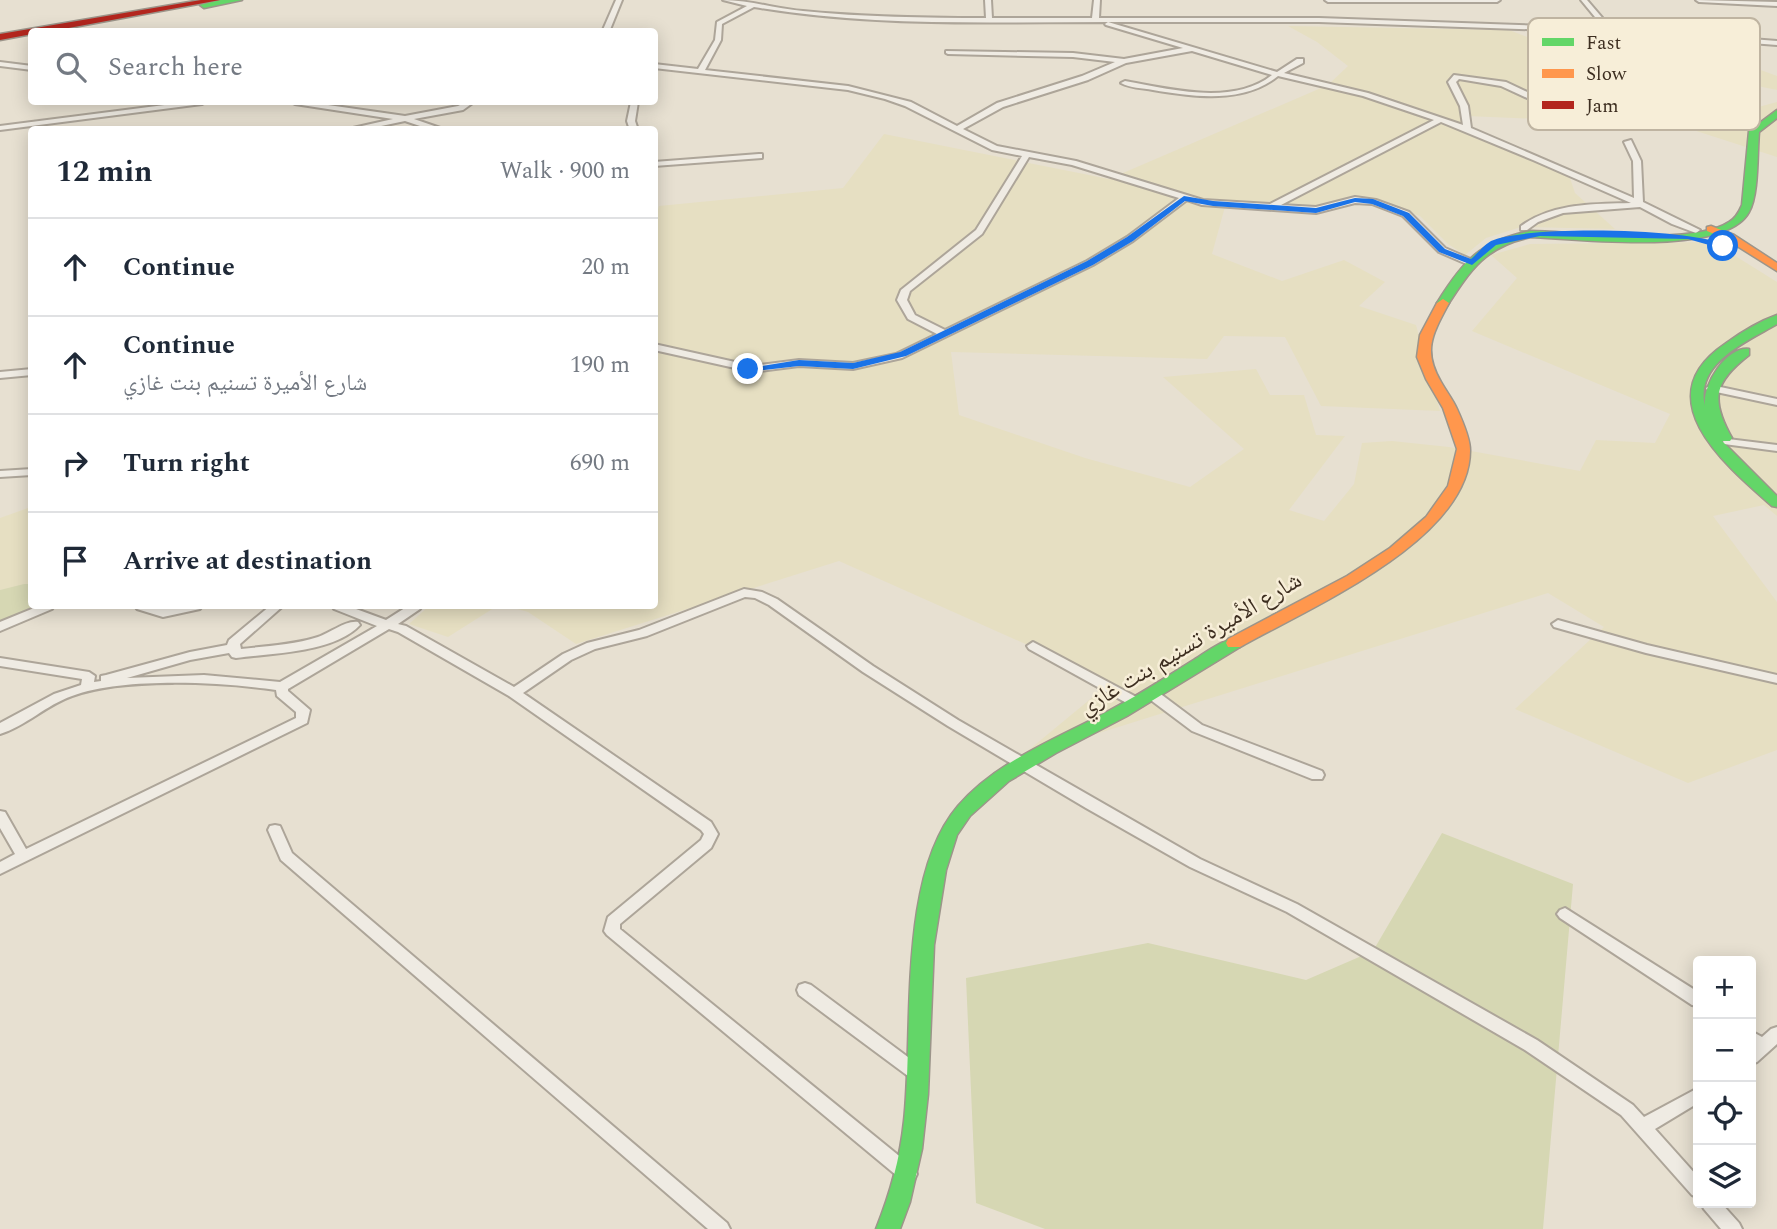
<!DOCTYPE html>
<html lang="en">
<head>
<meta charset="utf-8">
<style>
  :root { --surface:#fff; --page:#f2f2f3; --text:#1f2937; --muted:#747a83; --line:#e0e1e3 }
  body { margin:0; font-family:Spectral,"Noto Naskh Arabic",serif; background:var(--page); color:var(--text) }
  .controls { position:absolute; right:21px; bottom:21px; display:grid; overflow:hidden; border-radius:7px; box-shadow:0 4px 18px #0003 }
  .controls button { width:63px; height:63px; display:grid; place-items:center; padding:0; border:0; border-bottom:2px solid var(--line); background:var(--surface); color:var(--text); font:35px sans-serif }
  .stop { position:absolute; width:21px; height:21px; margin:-16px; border:5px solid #1a73e8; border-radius:50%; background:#fff }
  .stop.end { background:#1a73e8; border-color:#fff; box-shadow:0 2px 7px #0008 }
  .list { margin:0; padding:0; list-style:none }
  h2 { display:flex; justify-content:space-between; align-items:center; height:91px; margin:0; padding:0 28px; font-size:30px }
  h2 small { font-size:23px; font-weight:400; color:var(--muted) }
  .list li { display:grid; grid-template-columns:46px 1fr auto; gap:21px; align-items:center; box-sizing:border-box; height:98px; padding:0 28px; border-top:2px solid var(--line) }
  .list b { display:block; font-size:26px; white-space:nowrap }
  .list p { margin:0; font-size:23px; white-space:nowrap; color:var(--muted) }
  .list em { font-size:23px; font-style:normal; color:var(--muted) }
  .icon { flex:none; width:38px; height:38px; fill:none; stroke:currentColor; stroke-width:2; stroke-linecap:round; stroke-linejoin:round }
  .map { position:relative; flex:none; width:1777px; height:1229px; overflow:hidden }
  .search { position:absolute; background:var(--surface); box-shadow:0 4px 18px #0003; left:28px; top:28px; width:630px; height:77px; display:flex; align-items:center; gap:18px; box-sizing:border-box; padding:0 24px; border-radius:7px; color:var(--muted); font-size:26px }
  .panel { position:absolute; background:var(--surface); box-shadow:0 4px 18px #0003; left:28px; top:126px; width:630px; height:483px; border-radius:7px }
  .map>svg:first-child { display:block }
  .farmland { fill:#e6dfc2 }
  .green { fill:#d6d7b3 }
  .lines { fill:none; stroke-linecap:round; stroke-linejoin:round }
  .street-casing { stroke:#ada599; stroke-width:4 }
  .fast-casing { stroke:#9c958a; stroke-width:3 }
  .slow-casing { stroke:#9c958a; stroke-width:3 }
  .jam-casing { stroke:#9c958a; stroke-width:3 }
  .street { fill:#efebe3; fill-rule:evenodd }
  .fast { fill:#63d668; fill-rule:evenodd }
  .slow { fill:#ff974d; fill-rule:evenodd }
  .jam { fill:#b3261e; fill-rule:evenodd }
  .route { fill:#1a73e8 }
  .labels { text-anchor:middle; stroke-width:5; stroke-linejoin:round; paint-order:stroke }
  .street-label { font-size:24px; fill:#3d2e20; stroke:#f7eed8 }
  .key { fill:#f7eed8; stroke:#bfb4a1; stroke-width:2 }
  .key-label { font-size:19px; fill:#3d2e20 }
</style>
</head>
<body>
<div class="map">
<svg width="1777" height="1229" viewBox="0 0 1777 1229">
  <rect width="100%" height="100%" fill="#e7e0d1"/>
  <path class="farmland" d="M1288,26L1509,30L1645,82L1698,111L1740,119L1751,109L1777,102V157L1622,107L1591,121L1467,116L1469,131L1569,175L1575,193L1615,229L1521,227L1486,238L1465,255L1448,244L1420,216L1371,199L1319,209L1226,203L1212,254L1282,281L1344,260L1385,282L1359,306L1416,325L1440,411L1321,406L1285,337L1224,336L1207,359L951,352L959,415L1085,458L1190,487L1244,449L1163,377L1256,369L1270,395H1304L1316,435L1345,436L1289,510L1324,521L1354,484L1362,443L1392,441L1449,447L1580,471L1596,440L1655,443L1670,414L1472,331L1517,278L1491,255L1530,244L1713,242L1777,282V516L1764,505L1713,516L1777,602V750L1688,783L1515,709L1604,627L1548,593L1019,758L1111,682L839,561L576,644L528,612L507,606H654V222L659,206L843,188L884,134L1109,179L1328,85L1348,66L1317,42Z
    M1679,40L1777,76V90L1700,74L1659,48Z
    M31,507V584L0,590V518Z
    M429,606H497L448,637L409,624Z"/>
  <path class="green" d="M24,584H31L33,606L0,624V590Z
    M1442,833L1573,884L1543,1229H1045L976,1203L966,978L1148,943L1306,980L1373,951Z"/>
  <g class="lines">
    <defs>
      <path id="street" d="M616,0H622L609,32H602Z
        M723,0C750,0 776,9 803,11C863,17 925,18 986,18L985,0H991L992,18H1092L1094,0H1100L1099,18H1319L1604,28L1581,0H1587L1611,28L1777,41V45L1609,32L1319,22H1108L1277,72L1297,59H1303V63L1284,73L1368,93L1463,125L1460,106L1448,82L1454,75L1506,82L1584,119L1577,121L1501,86L1459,79L1456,82L1468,106L1471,128L1634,198L1633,161L1624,142L1631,140L1641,161L1643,202L1700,230L1696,233L1672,224L1640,207L1563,213L1538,222L1527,230H1521V226C1553,203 1593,204 1631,203L1533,160L1441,122L1281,205L1316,207L1355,197L1376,200L1409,212L1445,248L1475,261V265H1469L1439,252L1403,216L1372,204L1355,203L1316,213L1202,205L1187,200L1133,241L1093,265L902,358L853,369L799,366L753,372L654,350V344L753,366L799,360L853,363L896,354L937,334L908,319L897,300L901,290L976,230L1022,156L992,150L905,106L885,99L848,90L654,68V64L698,69L715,40L717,22L747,6ZM754,7C870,27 990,22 1108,22L1105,24L1106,25L1183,48L1124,59L1073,53L946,51V53L948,54L1073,57L1115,62L1082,76L997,103L957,126L911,102L848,86L705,70L721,40L722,24ZM1192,51L1272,75C1233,106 1170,89 1125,81L1121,83C1130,88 1142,88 1153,90C1194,97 1244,104 1278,76L1363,96L1434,120L1270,204L1203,200L1076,161L997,146L963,129L1003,107L1088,80L1126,63ZM1029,157L1072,165L1179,198L1127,237L1087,261L945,330L915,315L907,300L910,291L982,234Z
        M1325,0H1500L1497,2H1328Z
        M1696,0L1777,2V6L1699,2Z
        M0,62L32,66V70L0,66Z
        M188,102H206L202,104L0,130V126Z
        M291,102H307L405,116L458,106L466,102H474L463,110L414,119L446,130H432L405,121L362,130H344L393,119L295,104Z
        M631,102H638L635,121L638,130H630L627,121Z
        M759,154H762V158L654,166V162Z
        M32,369V375L0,378V372Z
        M1711,385L1777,399V405L1707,390L1706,388Z
        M1728,439L1777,445V451L1724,444L1723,442L1724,440Z
        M32,469V475L0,477V471Z
        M744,589L762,592L777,599L873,666L958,720L1200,859L1297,904L1537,1040L1633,1105L1644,1117L1698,1088V1103L1655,1129L1698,1177V1197L1692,1195L1621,1115L1525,1050L1287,912L1190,867L1086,808L948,726L863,672L769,605L755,598L745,597L647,636L595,649L571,660L523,693L711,822L718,834L711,848L620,924V929L914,1168L917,1174L914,1180L908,1182L902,1180L607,935L604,931L608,917L701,840L704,834L701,830L509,696L398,632L389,629L288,689V691L310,710L307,723L0,874V862L15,854L0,828V811L5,812L26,849L296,718V712L277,696L276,690C220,682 124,677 72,696C46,705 26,726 0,734V723L54,694L81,685L82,679L0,666V658L89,672L95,676L94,682L101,681V676L106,675L190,652L227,645L229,640L270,606H283L240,644L241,649C266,646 293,645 318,637C330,633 346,620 358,622L360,625C334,653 272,653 236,658L232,657L229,653L190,660L127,678L204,675L280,682L377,626L334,609L332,606H348L386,620L408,606H422L420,609L398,624L406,626L514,687L563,654L587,643L639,630Z
        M39,606H54L52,609L0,631V622Z
        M135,606H152L163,609L180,606H202L200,609L163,617L137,609Z
        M1558,620L1647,645L1777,675V683L1646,653L1554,627L1552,624Z
        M1033,642L1142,700L1144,703L1142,706H1132L1029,649L1027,646Z
        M1153,691L1158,692L1202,725L1322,771L1324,775L1322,779H1312L1192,731L1148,698L1147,695L1148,692Z
        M275,825L280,826L292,853L727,1223L730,1229H708L281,860L268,830L270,826Z
        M1565,908L1698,992V1006L1692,1005L1560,918L1557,914L1560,910Z
        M805,983L811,985L924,1069L926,1074L924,1079L918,1081L912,1079L799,995L797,990L799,985Z
        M1777,1027V1044L1757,1062L1751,1064V1031L1762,1037L1771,1029Z
        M1701,1203H1721L1739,1223L1742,1229H1721L1704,1209Z"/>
      <path id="fast" d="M221,0H242L204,8L200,5Z
        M1777,110V118L1759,132C1757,153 1759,195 1749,212C1725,257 1577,239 1531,237C1486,246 1471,269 1447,306H1439L1437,303C1463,261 1481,240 1531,231C1577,232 1693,246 1729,222C1736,218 1739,212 1742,205L1749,131Z
        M1777,315V324C1748,341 1694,363 1705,406C1702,385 1727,346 1749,349V355C1714,382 1710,399 1732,438L1730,441H1722L1777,496V507L1772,506C1725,465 1645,398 1725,344C1740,333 1760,321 1777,315Z
        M1234,638L1240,639L1242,643L1240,647L1127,716L1056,753L1009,781L970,816L957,835L946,870L934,945L928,1094L922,1149L910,1202L900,1229H876C890,1194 900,1159 904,1121C914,1031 897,877 958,806C995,763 1051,741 1101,715C1132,699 1162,680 1192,661C1205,653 1219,642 1234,638Z"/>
      <path id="slow" d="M1711,226L1734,235L1777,263V271L1726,239L1707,231V227Z
        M1443,299L1449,303C1433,333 1422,350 1441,382C1446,391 1453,400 1457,409C1462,420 1470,438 1470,450C1471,540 1307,609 1240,647H1228L1226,643L1228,639L1347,576L1390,548L1426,517L1448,486L1457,449L1443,408L1426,379L1417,357L1420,335L1437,303Z"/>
      <path id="jam" d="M201,0H220L47,32H32V34L0,40V34Z"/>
    </defs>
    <use href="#street" class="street-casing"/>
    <use href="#fast" class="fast-casing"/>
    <use href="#slow" class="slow-casing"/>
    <use href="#jam" class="jam-casing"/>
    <use href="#street" class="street"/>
    <use href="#fast" class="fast"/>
    <use href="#slow" class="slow"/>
    <use href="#jam" class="jam"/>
  </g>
  <path class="route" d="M1184,196L1213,201L1316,208L1355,198L1373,199L1409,213L1445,249L1471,259C1477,254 1484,245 1491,241C1526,225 1696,228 1727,246L1723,249L1688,239L1540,236L1496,245L1472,265L1439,252L1403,216L1372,204L1355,202L1316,213L1213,206L1185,201L1133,241L1093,265L906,356L853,369L799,366L748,372L744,369L799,360L853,363L900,352L1087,261L1127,237Z"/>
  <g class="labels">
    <g class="street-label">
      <text transform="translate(1190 643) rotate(-31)" y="8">شارع الأميرة تسنيم بنت غازي</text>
    </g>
  </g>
  <rect x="1528" y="18" width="232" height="112" rx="10" class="key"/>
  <rect x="1542" y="38" width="32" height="8" fill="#63d668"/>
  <rect x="1542" y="69" width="32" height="9" fill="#ff974d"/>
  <rect x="1542" y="101" width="32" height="8" fill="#b3261e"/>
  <g class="key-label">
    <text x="1586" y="49">Fast</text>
    <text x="1586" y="80">Slow</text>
    <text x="1586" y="112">Jam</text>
  </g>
</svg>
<div class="controls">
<button>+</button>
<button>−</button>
<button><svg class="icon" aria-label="locate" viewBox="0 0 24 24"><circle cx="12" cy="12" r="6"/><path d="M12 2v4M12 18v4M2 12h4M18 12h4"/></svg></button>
<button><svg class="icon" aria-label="layers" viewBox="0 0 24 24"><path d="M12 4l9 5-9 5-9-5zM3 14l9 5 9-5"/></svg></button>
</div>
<div class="stop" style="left:1723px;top:246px"></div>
<div class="stop end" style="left:748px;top:369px"></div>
<div class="search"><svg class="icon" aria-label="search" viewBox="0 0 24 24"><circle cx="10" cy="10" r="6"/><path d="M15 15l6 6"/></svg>Search here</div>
<section class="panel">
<h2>12 min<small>Walk · 900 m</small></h2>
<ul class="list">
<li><svg class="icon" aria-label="ahead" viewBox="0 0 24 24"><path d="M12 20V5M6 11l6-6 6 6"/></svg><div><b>Continue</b></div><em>20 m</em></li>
<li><svg class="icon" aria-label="ahead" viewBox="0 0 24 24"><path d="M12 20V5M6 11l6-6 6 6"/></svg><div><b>Continue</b><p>شارع الأميرة تسنيم بنت غازي</p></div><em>190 m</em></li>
<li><svg class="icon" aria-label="right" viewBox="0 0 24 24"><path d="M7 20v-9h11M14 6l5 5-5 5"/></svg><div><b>Turn right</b></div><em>690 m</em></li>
<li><svg class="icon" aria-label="arrive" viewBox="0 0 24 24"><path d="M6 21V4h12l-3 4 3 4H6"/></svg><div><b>Arrive at destination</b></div></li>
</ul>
</section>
</div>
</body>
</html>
